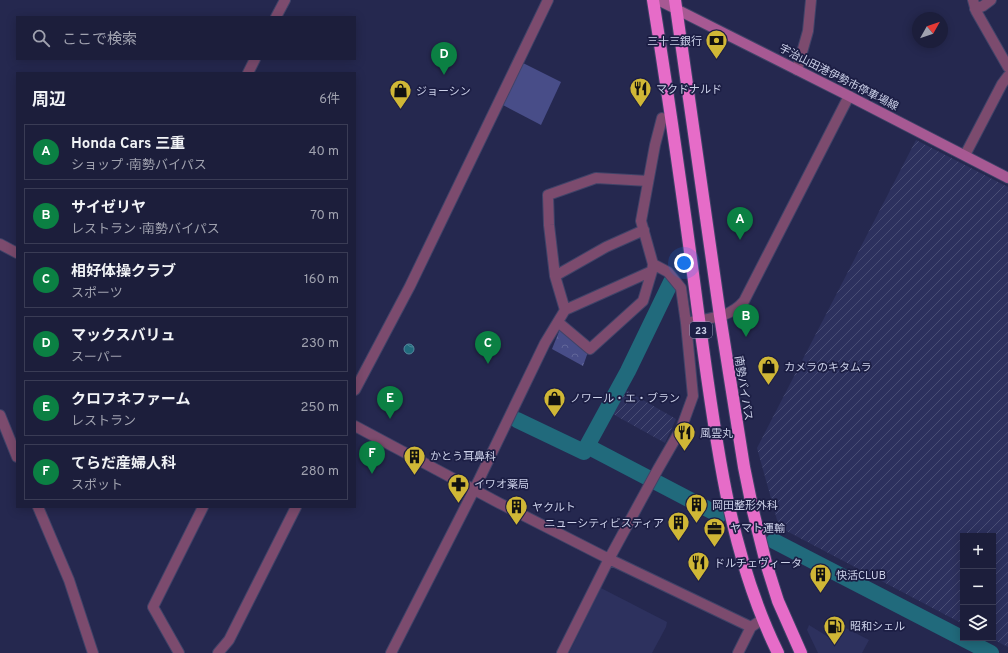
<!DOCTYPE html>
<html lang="ja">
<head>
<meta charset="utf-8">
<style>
  :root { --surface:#1c1e3b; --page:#292b46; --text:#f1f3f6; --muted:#a0a2af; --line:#3a3c55; --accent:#0b8043 }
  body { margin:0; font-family:Overpass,"Noto Sans JP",sans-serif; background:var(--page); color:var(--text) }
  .controls { position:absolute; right:12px; bottom:12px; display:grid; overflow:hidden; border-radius:0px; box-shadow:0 2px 10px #0003 }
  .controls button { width:36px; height:36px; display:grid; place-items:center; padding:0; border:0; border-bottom:1px solid var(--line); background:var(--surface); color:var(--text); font:20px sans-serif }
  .compass { position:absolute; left:912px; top:12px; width:36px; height:36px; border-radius:50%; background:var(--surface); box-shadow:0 2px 10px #0003; rotate:50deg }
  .you { position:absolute; left:684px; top:263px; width:14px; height:14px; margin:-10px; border:3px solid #fff; border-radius:50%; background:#1a73e8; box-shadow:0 0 0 6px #1a73e833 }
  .badge { display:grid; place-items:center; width:26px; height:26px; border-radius:50%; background:var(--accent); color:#fff; font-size:13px; font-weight:700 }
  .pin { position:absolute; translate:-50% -33px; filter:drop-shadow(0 1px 2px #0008) }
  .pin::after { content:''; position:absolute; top:21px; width:14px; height:12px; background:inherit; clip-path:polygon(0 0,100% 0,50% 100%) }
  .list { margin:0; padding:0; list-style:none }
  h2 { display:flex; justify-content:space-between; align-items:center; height:52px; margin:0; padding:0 16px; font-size:17px }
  h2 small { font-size:13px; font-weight:400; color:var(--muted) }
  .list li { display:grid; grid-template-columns:26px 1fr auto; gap:12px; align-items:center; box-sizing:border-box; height:56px; margin:0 8px 8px; padding:0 8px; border:1px solid var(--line); border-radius:0px }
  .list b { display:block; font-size:15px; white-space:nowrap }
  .list p { margin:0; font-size:13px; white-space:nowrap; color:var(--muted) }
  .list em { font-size:13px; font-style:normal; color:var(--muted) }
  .icon { flex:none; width:22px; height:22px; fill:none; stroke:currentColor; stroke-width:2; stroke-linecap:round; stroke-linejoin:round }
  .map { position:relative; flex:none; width:1008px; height:653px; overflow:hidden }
  .search { position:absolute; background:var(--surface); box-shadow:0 2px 10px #0003; left:16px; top:16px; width:340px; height:44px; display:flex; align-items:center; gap:10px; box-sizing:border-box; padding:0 14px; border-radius:0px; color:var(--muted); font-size:15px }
  .panel { position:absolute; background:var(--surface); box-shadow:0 2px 10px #0003; left:16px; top:72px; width:340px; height:436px; border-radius:0px }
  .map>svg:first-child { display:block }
  .built { fill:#2d315e }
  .industrial { fill:url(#industrial-furrows) }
  .green { fill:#484d88 }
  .park { fill:url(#park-crowns) }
  .water { fill:url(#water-waves); stroke:#54899d }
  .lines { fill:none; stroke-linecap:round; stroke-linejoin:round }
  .river { stroke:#216a7c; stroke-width:16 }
  .street-casing { stroke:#404368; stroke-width:12 }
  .secondary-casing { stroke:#404368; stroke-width:12 }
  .highway-casing { stroke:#404368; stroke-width:14 }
  .street { stroke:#7c4b6e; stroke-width:10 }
  .secondary { stroke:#a75993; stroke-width:10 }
  .highway { stroke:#e66cc8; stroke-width:12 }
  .labels { text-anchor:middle; stroke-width:3.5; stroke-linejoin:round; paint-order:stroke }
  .shield { fill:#1c1e44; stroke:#979bb8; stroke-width:1 }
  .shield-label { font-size:10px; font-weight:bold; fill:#ccd1e9 }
  .poi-label { font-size:11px; fill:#ccd1e9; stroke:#1c1e44; text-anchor:start }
  .street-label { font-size:11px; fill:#ccd1e9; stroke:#1c1e44 }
</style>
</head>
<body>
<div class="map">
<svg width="1008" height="653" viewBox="0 0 1008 653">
  <defs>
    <pattern id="industrial-furrows" width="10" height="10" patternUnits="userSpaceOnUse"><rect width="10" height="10" fill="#2d315e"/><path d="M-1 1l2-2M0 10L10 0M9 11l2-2" fill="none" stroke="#4a4e75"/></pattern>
    <pattern id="park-crowns" width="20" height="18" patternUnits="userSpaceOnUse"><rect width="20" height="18" fill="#484d88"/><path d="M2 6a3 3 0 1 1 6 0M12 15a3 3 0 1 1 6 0" fill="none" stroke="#616699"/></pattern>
    <pattern id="water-waves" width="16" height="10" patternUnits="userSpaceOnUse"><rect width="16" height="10" fill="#216a7c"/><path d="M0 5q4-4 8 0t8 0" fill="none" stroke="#4a8595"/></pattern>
  </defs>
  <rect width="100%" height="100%" fill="#25284f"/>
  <path class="built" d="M601,588L667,622L666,627L652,653H569Z
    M838,624L869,640L862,653H818L807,630L809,625L830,638Z"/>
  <path class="industrial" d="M916,140L1008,187V647L990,638H993V536H963V624L779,527L757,448Z
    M624,389L676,419L665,443L611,413Z"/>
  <path class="green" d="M523,63L561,82L541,125L501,104Z"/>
  <path class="park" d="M560,329L588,352L583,366L552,349Z"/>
  <path class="water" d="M404 349a5 5 0 1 1 10 0a5 5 0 1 1-10 0Z"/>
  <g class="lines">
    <path class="river" d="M517,420L584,452L587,446L719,515
      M587,446L628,371L671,282
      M774,541L991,653"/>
    <defs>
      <path id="street" d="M973,0L976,11L1008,67
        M975,9L983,6L991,0
        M276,17L285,0
        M797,70L808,31L811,0
        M248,73L255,59
        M965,155L1002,84L1008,76
        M0,244L17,253
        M653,264L668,272L681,288L686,323
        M555,276L549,225L548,195L596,178L648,181
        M565,310L555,276L606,247L644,230
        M558,322L590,349L643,301L652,271
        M355,390L410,286L548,0
        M0,415L17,457
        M355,426L499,503L609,559L751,627
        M38,507L69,580L93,653
        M179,653L153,607L203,507
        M218,653L229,640L296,507
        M391,653L474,490L545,343L565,310L652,271L653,264L641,221L655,145L662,118
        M562,653L609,559L658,469L681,429L693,396L686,323C707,318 729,319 744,301L849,96
        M738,653L751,627L763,619"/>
      <path id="secondary" d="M658,0L849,96L1008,178"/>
      <path id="highway" d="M653,0C670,106 685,212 699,319C715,432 727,549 778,653
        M675,0L720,316L744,467L753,511L766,563L778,601L801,653"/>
    </defs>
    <use href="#street" class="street-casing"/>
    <use href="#secondary" class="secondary-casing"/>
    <use href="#highway" class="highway-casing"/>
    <use href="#street" class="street"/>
    <use href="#secondary" class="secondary"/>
    <use href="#highway" class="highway"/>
  </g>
  <defs>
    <symbol id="bank-pin" viewBox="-11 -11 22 30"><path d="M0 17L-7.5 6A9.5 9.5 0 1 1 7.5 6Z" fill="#d0b736" stroke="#1c1e44"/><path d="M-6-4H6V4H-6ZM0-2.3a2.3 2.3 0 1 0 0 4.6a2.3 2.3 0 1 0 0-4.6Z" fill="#111"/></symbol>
    <symbol id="restaurant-pin" viewBox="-11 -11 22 30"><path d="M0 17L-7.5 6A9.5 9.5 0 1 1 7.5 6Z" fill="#d0b736" stroke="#1c1e44"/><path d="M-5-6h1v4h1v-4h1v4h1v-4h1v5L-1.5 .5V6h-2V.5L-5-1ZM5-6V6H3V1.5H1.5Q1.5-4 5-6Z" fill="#111"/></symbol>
    <symbol id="shop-pin" viewBox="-11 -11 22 30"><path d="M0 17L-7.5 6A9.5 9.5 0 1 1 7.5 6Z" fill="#d0b736" stroke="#1c1e44"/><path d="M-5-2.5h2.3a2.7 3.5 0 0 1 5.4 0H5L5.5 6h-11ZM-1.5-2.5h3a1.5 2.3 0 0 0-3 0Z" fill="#111"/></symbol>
    <symbol id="building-pin" viewBox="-11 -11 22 30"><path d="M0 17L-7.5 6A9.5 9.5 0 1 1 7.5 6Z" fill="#d0b736" stroke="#1c1e44"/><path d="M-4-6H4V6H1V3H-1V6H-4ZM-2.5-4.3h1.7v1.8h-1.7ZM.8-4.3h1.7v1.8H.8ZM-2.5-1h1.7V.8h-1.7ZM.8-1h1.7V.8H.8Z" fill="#111"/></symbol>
    <symbol id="pharmacy-pin" viewBox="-11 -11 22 30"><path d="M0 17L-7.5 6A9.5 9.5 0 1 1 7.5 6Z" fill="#d0b736" stroke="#1c1e44"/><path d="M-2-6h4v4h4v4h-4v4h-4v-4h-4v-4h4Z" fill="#111"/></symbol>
    <symbol id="office-pin" viewBox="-11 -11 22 30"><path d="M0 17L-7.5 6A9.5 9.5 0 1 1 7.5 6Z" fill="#d0b736" stroke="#1c1e44"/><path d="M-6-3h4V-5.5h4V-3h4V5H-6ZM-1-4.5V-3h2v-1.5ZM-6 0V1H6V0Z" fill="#111"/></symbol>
    <symbol id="fuel-pin" viewBox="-11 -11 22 30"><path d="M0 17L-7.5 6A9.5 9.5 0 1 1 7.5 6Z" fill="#d0b736" stroke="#1c1e44"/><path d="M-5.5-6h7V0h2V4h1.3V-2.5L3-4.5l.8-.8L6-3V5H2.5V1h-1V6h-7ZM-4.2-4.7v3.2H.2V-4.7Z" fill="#111"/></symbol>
  </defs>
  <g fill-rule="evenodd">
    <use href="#bank-pin" x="704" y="28" width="25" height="34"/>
    <use href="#restaurant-pin" x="628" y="76" width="25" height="34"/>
    <use href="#shop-pin" x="388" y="78" width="25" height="34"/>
    <use href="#shop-pin" x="756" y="354" width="25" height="34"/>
    <use href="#shop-pin" x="542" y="386" width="25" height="34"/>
    <use href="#restaurant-pin" x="672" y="420" width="25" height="34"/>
    <use href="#building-pin" x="402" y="444" width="25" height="34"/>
    <use href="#pharmacy-pin" x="446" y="472" width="25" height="34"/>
    <use href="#building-pin" x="684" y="492" width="25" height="34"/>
    <use href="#building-pin" x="504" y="494" width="25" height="34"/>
    <use href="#building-pin" x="666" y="510" width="25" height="34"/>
    <use href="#office-pin" x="702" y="516" width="25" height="34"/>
    <use href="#restaurant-pin" x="686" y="550" width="25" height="34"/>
    <use href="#building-pin" x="808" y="562" width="25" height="34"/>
    <use href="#fuel-pin" x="822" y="614" width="25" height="34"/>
  </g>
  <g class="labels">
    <rect class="shield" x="690" y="322" width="22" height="16" rx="3"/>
    <g class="shield-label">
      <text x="701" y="334">23</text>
    </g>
    <g class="poi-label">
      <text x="702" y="45" text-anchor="end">三十三銀行</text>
      <text x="656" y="93">マクドナルド</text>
      <text x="416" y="95">ジョーシン</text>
      <text x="784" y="371">カメラのキタムラ</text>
      <text x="570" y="402">ノワール・エ・ブラン</text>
      <text x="700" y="437">風雲丸</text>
      <text x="430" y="460">かとう耳鼻科</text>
      <text x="474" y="488">イワオ薬局</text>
      <text x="712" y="509">岡田整形外科</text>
      <text x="532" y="511">ヤクルト</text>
      <text x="664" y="527" text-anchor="end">ニューシティビスティア</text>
      <text x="730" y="532">ヤマト運輸</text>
      <text x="714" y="567">ドルチェヴィータ</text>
      <text x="836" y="579">快活CLUB</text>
      <text x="850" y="630">昭和シェル</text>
    </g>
    <g class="street-label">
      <text transform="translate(839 77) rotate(27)" y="4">宇治山田港伊勢市停車場線</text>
      <text transform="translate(744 388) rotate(81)" y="4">南勢バイパス</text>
    </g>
  </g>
</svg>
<div class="controls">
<button>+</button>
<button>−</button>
<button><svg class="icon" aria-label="layers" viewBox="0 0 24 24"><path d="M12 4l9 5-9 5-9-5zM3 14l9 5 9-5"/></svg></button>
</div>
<svg class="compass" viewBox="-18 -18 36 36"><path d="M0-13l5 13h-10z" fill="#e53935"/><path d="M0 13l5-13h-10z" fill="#a0a2af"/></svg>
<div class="you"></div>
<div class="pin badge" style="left:740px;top:240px">A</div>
<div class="pin badge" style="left:746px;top:337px">B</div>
<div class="pin badge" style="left:488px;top:364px">C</div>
<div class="pin badge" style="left:444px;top:75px">D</div>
<div class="pin badge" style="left:390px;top:419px">E</div>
<div class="pin badge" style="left:372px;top:474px">F</div>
<div class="search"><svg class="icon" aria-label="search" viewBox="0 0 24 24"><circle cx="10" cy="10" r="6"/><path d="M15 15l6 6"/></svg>ここで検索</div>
<section class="panel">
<h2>周辺<small>6件</small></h2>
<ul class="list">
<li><span class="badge">A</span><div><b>Honda Cars 三重</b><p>ショップ · 南勢バイパス</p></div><em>40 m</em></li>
<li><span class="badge">B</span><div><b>サイゼリヤ</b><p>レストラン · 南勢バイパス</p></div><em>70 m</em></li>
<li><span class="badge">C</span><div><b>相好体操クラブ</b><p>スポーツ</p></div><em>160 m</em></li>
<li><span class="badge">D</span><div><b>マックスバリュ</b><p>スーパー</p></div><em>230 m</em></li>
<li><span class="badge">E</span><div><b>クロフネファーム</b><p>レストラン</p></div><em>250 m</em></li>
<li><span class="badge">F</span><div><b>てらだ産婦人科</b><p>スポット</p></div><em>280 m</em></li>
</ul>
</section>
</div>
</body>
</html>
